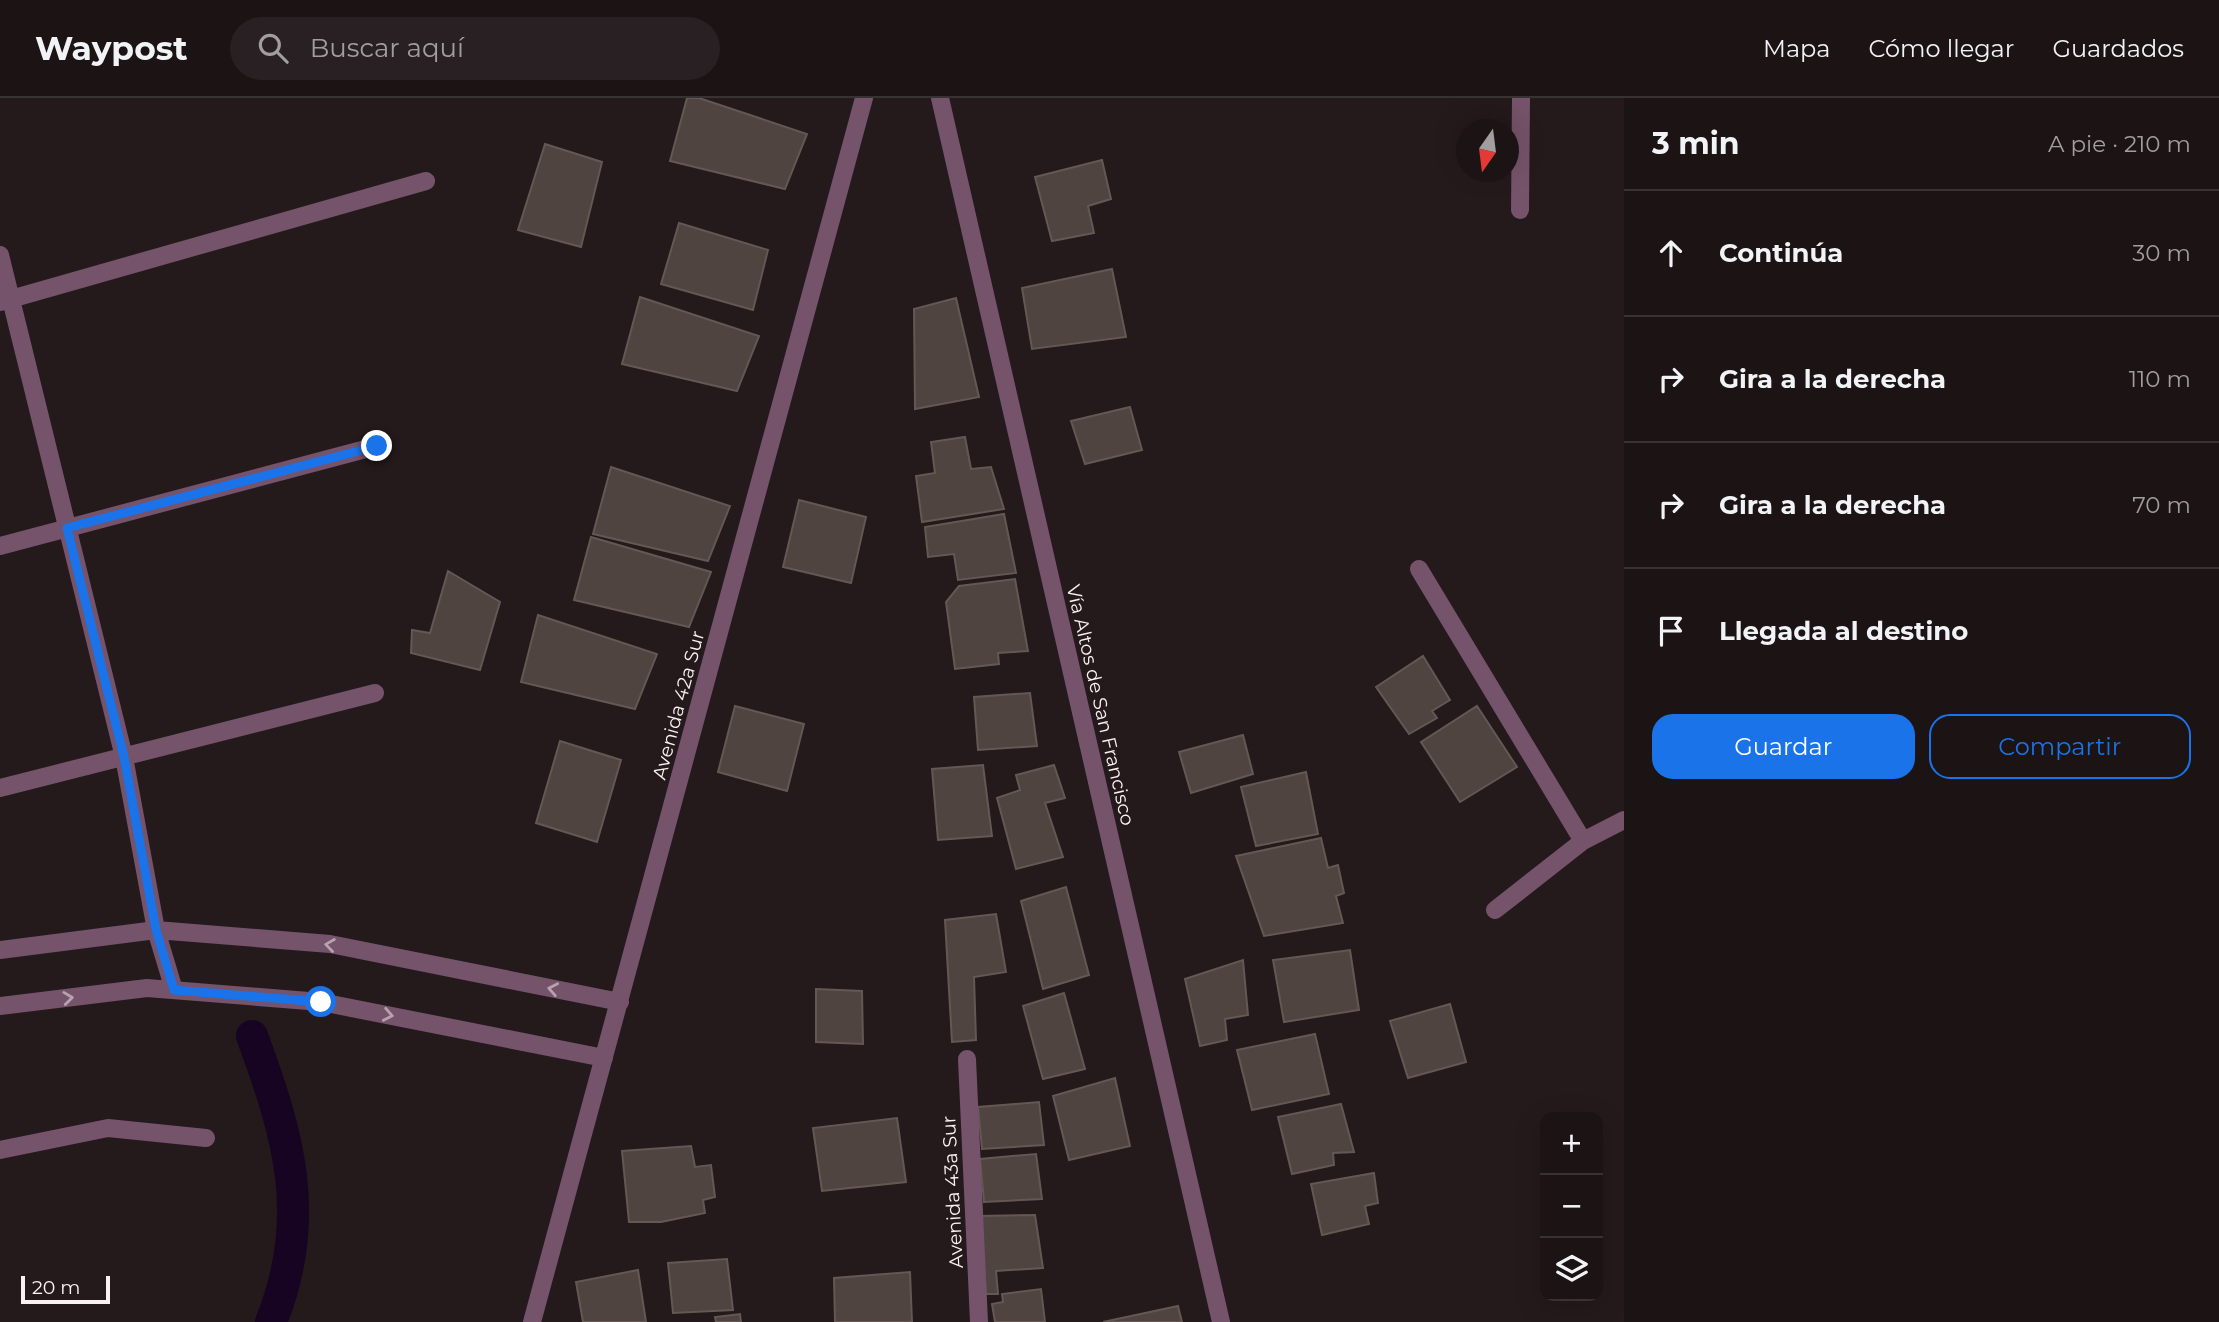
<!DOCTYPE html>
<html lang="es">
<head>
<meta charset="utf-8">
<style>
  :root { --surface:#1b1314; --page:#282022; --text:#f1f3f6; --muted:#a09ea0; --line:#393234; --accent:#1a73e8 }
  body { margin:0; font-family:Montserrat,sans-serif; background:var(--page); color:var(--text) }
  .controls { position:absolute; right:21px; bottom:21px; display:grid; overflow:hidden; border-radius:14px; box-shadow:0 7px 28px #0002 }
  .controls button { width:63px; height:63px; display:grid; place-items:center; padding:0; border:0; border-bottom:2px solid var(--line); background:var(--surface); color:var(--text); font:35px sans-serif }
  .compass { position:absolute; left:1456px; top:21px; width:63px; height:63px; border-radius:50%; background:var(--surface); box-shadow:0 7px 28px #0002; rotate:194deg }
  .scale { position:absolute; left:21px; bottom:18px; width:89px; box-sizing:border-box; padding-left:7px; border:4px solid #f9f1f2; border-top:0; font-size:19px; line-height:24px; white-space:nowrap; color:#f9f1f2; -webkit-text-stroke:5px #24191b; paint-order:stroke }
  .stop { position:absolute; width:21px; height:21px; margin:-16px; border:5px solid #1a73e8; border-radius:50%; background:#fff }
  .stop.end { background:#1a73e8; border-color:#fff; box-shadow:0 2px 7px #0008 }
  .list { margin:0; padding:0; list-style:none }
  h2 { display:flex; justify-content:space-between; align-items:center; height:91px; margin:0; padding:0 28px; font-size:30px }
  h2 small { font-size:23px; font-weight:400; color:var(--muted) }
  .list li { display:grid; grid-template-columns:46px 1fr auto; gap:21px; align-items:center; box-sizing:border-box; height:126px; padding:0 28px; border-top:2px solid var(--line) }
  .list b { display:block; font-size:26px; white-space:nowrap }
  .list em { font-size:23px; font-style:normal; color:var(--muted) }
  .actions { display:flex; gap:14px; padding:21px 28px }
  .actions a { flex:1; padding:16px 0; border:2px solid var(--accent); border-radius:21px; text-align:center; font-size:24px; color:var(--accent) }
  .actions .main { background:var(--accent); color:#fff }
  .icon { flex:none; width:38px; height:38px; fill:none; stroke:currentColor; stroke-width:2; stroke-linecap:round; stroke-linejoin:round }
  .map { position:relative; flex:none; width:1624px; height:1224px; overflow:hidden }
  header { display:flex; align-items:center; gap:42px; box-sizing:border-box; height:98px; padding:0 35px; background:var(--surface); border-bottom:2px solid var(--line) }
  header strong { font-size:33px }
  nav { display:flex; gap:38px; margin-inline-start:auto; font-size:24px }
  .search { width:490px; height:63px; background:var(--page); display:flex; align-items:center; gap:18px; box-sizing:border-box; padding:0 24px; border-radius:38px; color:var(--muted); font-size:26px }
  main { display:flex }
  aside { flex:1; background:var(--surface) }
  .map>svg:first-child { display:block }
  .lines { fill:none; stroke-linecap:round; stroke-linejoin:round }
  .canal { stroke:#170422; stroke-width:32 }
  .building { fill:#504440; stroke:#645754; stroke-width:2 }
  .minor { stroke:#75536a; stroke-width:18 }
  .oneway { stroke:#b7a2ae }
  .route { stroke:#1a73e8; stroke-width:9 }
  .labels { text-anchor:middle; stroke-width:5; stroke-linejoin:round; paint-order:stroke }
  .street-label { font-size:19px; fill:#f9f1f2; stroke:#24191b }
</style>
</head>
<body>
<header>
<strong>Waypost</strong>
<div class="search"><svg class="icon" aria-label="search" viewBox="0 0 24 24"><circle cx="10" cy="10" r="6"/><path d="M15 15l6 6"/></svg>Buscar aquí</div>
<nav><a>Mapa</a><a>Cómo llegar</a><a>Guardados</a></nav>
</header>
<main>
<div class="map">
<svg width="1624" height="1224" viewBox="0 0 1624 1224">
  <rect width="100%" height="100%" fill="#24191b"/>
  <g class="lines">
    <path class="canal" d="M252,938C289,1038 313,1120 271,1224"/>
  </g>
  <path class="building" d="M687,0H699L807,36L785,91L670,63Z
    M545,46L602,64L581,149L518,132Z
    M1102,62L1111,101L1088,108L1094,135L1052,143L1035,79Z
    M679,125L768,152L753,212L661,186Z
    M1112,171L1126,239L1032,251L1022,190Z
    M640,199L759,238L737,293L622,266Z
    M956,200L979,299L915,311L914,211Z
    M1130,309L1142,352L1085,366L1071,323Z
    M965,339L971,371L991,369L1004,411L922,424L916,378L935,375L931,344Z
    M611,369L730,408L708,463L593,436Z
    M799,402L866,419L851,485L783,469Z
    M1004,416L1016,475L958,482L954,456L928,459L925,429Z
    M591,439L711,474L689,529L574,502Z
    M448,473L500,504L480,572L411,555L412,532L430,535Z
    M1015,481L1028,553L998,555L999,566L955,571L946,504L959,488Z
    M538,517L657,556L635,611L521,584Z
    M1423,558L1450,602L1432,613L1437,620L1409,636L1376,589Z
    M1030,595L1037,648L978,652L974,599Z
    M735,608L804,626L787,693L718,674Z
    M1477,608L1517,669L1460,704L1421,644Z
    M1243,637L1253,676L1191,695L1179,654Z
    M560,643L621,662L597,744L536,725Z
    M983,667L992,738L938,742L932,671Z
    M1054,667L1065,700L1045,705L1063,759L1016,771L997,700L1020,692L1016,677Z
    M1306,674L1318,736L1256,748L1241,689Z
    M1321,740L1328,770L1338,767L1344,795L1336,798L1343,825L1264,838L1236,758Z
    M1066,789L1089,877L1043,891L1021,803Z
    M996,816L1006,874L974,879L976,942L952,944L945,822Z
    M1350,852L1359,912L1284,924L1273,862Z
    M1243,862L1248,917L1225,921L1227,942L1200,948L1185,881Z
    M816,891L862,893L863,946L816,944Z
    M1064,895L1085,971L1043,981L1023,908Z
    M1450,906L1466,964L1408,980L1390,923Z
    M1315,936L1329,996L1252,1012L1237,952Z
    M1115,980L1130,1048L1069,1062L1053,998Z
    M1039,1004L1044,1047L982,1051L978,1009Z
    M1341,1006L1354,1054L1333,1055L1334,1067L1292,1076L1278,1019Z
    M897,1020L906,1084L822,1093L813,1030Z
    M691,1048L695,1069L711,1067L715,1099L703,1102L705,1115L661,1124H629L622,1053Z
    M1036,1056L1042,1101L984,1104L980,1061Z
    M1374,1075L1378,1105L1365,1108L1369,1126L1322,1137L1311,1086Z
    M1035,1117L1043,1170L996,1173L998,1196H986L980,1118Z
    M727,1161L733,1212L673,1215L668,1165Z
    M638,1172L646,1224H583L576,1184Z
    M910,1174L912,1224H835L834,1180Z
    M1041,1191L1045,1224H995L992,1206L1003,1204L1002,1196Z
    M1178,1208L1182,1224H1103Z
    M740,1216L741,1224H716L715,1219Z"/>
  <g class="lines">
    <path class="minor" d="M940,0L1221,1224
      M1520,112L1521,0
      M0,157L124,659L156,832L174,892
      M0,204L426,83
      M0,448L377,348
      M1419,471L1583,743
      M0,690L375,595
      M1495,812L1583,743L1624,722
      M0,852L156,832L330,846L620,904
      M0,908L147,890L321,904L604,960
      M967,961L979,1224
      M0,1052L108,1030L206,1040
      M532,1224L864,0"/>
  </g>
  <defs><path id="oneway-chevron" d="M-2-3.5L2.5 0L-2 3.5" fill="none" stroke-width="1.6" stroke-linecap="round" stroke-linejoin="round" transform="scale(1.75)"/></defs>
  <g class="oneway">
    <use href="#oneway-chevron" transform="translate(330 847) rotate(-172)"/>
    <use href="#oneway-chevron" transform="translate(553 891) rotate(-169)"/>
    <use href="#oneway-chevron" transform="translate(68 900) rotate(-7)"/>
    <use href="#oneway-chevron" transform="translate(388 917) rotate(11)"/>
  </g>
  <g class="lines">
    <path class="route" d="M321,904L174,892L156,832L124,659L67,430L377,348"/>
  </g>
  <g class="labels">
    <g class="street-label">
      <text transform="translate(678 607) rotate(-75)" y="7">Avenida 42a Sur</text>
      <text transform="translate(1101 607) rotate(77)" y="7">Vía Altos de San Francisco</text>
      <text transform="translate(952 1094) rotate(-93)" y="7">Avenida 43a Sur</text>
    </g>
  </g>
</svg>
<div class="controls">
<button>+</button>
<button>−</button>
<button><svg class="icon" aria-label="layers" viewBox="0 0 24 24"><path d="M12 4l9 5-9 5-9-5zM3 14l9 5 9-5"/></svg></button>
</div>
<svg class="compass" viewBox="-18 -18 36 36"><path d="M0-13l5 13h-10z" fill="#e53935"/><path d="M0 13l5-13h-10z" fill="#a09ea0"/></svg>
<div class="scale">20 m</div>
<div class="stop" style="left:321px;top:904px"></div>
<div class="stop end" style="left:377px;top:348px"></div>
</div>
<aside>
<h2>3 min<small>A pie · 210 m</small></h2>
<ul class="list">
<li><svg class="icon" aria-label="ahead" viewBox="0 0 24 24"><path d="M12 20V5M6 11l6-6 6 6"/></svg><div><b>Continúa</b></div><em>30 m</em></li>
<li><svg class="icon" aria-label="right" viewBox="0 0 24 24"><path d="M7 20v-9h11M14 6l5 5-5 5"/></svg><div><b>Gira a la derecha</b></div><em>110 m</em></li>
<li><svg class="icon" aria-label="right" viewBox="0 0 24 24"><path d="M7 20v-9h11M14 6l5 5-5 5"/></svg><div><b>Gira a la derecha</b></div><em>70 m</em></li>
<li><svg class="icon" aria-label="arrive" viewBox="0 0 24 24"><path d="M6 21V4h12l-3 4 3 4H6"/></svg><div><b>Llegada al destino</b></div></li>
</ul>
<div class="actions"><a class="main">Guardar</a><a>Compartir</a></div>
</aside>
</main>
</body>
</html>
